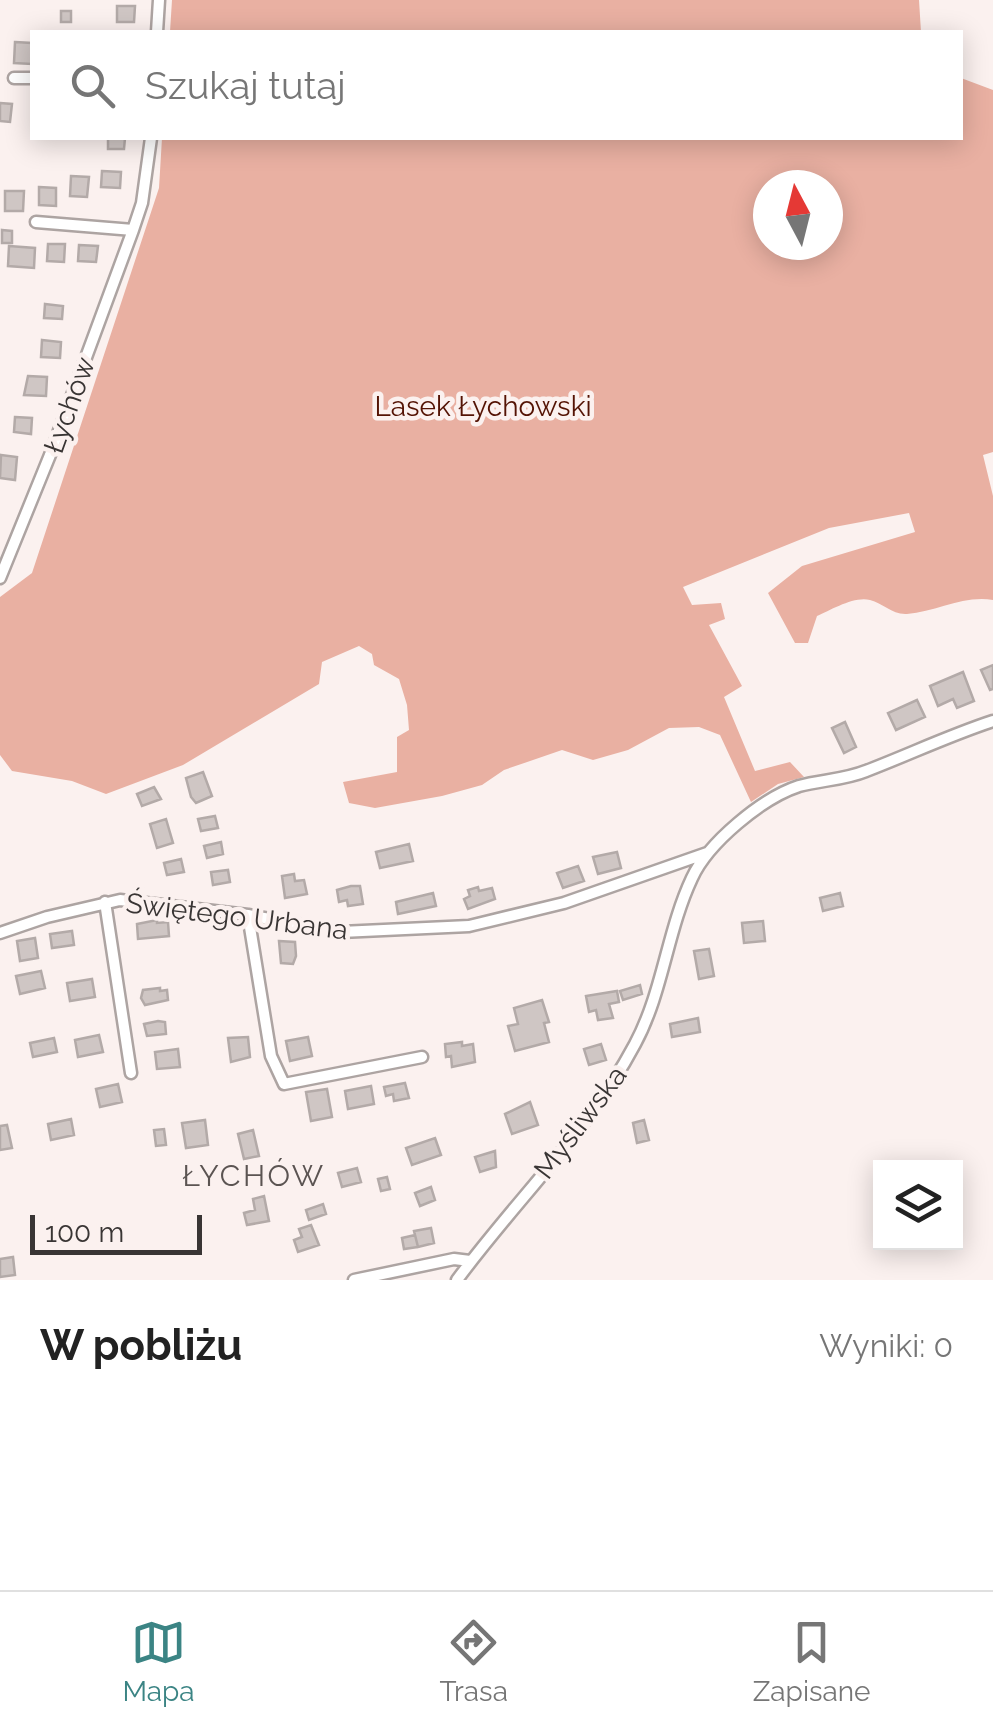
<!DOCTYPE html>
<html lang="pl">
<head>
<meta charset="utf-8">
<style>
  :root { --surface:#fff; --page:#f6f6f6; --text:#222; --muted:#767676; --line:#e0e0e0; --accent:#3b8484 }
  body { margin:0; font-family:Raleway,sans-serif; background:var(--page); color:var(--text) }
  .controls { position:absolute; right:30px; bottom:30px; display:grid; overflow:hidden; border-radius:0px; box-shadow:0 5px 25px #0003 }
  .controls button { width:90px; height:90px; display:grid; place-items:center; padding:0; border:0; border-bottom:2px solid var(--line); background:var(--surface); color:var(--text); font:50px sans-serif }
  .compass { position:absolute; left:753px; top:170px; width:90px; height:90px; border-radius:50%; background:var(--surface); box-shadow:0 5px 25px #0003; rotate:353deg }
  .scale { position:absolute; left:30px; bottom:25px; width:172px; box-sizing:border-box; padding-left:10px; border:5px solid #393534; border-top:0; font-size:28px; line-height:35px; white-space:nowrap; color:#393534; -webkit-text-stroke:8px #fbf1ef; paint-order:stroke }
  .list { margin:0; padding:0; list-style:none }
  h2 { display:flex; justify-content:space-between; align-items:center; height:130px; margin:0; padding:0 40px; font-size:42px }
  h2 small { font-size:32px; font-weight:400; color:var(--muted) }
  .icon { flex:none; width:55px; height:55px; fill:none; stroke:currentColor; stroke-width:2; stroke-linecap:round; stroke-linejoin:round }
  .map { position:relative; flex:none; width:993px; height:1280px; overflow:hidden }
  .search { position:absolute; background:var(--surface); box-shadow:0 5px 25px #0003; left:30px; right:30px; top:30px; height:110px; display:flex; align-items:center; gap:25px; box-sizing:border-box; padding:0 35px; border-radius:0px; color:var(--muted); font-size:38px }
  .sheet { height:310px; background:var(--surface) }
  nav { display:flex; justify-content:space-around; align-items:center; box-sizing:border-box; height:140px; border-top:2px solid var(--line); background:var(--surface); font-size:28px; color:var(--muted) }
  nav a { display:grid; justify-items:center; gap:5px }
  nav .on { color:var(--accent) }
  .map>svg:first-child { display:block }
  .forest { fill:#e9b0a2; fill-rule:evenodd }
  .building { fill:#cfc6c4; stroke:#b3aaa8; stroke-width:2.5 }
  .lines { fill:none; stroke-linecap:round; stroke-linejoin:round }
  .minor-casing { stroke:#ada4a2; stroke-width:15 }
  .minor { stroke:#fff; stroke-width:10 }
  .labels { text-anchor:middle; stroke-width:9; stroke-linejoin:round; paint-order:stroke }
  .street-label { font-size:28px; fill:#393534; stroke:#fbf1ef }
  .park-label { font-size:28px; fill:#541304; stroke:#fbf1ef }
  .neighbourhood-label { font-size:30px; letter-spacing:2.5px; fill:#5b5452; stroke:#fbf1ef }
</style>
</head>
<body>
<div class="map">
<svg width="993" height="1280" viewBox="0 0 993 1280">
  <rect width="100%" height="100%" fill="#fbf1ef"/>
  <path class="forest" d="M172,0H919L921,32H170Z
    M961,78L993,90V452L983,455L993,496V600C963,595 936,612 907,614C892,615 883,603 870,600C854,596 831,610 817,616L808,643H795L768,593L802,566L915,532L909,513L829,528L683,587L692,605L721,603L725,619L709,625L742,686L724,697L755,771L790,762L804,777L778,784L751,802L720,735L699,727L669,728L628,750L593,760L562,750L504,770L482,785L442,796L375,808L349,803L343,782L397,772V737L409,730L407,705L399,679L374,665L372,654L359,646L322,662L319,684L183,765L106,794L72,781L12,771L0,755V597L32,573L159,188L162,138H960ZM768,185H828V245H768Z"/>
  <path class="building" d="M117,6H135L134,22H117Z
    M61,11H71V22H61Z
    M15,42L32,43V64L14,63Z
    M0,103L12,104L10,122L0,121Z
    M108,138H125L124,149H108Z
    M102,171L121,172L120,188L101,187Z
    M71,176L89,177L87,197L70,196Z
    M39,187L56,188V206L39,205Z
    M5,191H24L23,211H5Z
    M2,230L12,231V243H2Z
    M48,244H65L64,262L47,261Z
    M79,245L98,246L96,262L78,261Z
    M9,246L35,248L34,268L8,266Z
    M45,304L63,306L62,319L44,318Z
    M42,340L61,342L60,358L41,357Z
    M28,376L47,377L46,396L24,395Z
    M15,417L32,418L31,434L14,432Z
    M1,455L17,457L15,480L0,478Z
    M993,665V689L990,690L981,670Z
    M963,672L974,701L957,708L953,699L938,706L930,686Z
    M917,700L925,717L896,730L888,713Z
    M845,722L856,747L844,753L832,728Z
    M203,772L212,796L196,803L191,797L186,778Z
    M154,787L161,799L142,806L137,794Z
    M215,816L218,828L201,831L198,819Z
    M166,819L173,843L157,848L150,824Z
    M221,842L223,854L207,858L204,846Z
    M409,844L413,861L380,868L376,852Z
    M617,852L621,868L598,874L593,857Z
    M181,859L184,872L167,875L164,863Z
    M578,866L584,881L563,888L557,873Z
    M228,870L230,882L213,885L211,872Z
    M294,874L295,881L304,880L307,894L285,898L282,876Z
    M351,886H360L363,904L348,906L347,900L339,902L337,890Z
    M478,887L479,891L492,888L495,899L468,909L464,899L470,896L468,890Z
    M433,893L436,906L398,914L396,902Z
    M840,893L843,906L823,911L820,898Z
    M157,920V923L168,922L169,936L138,939L137,924Z
    M763,921L765,941L744,943L742,923Z
    M72,931L74,945L52,948L50,934Z
    M35,938L38,958L20,961L17,941Z
    M279,941L295,942L296,956L293,964L281,963Z
    M709,949L714,976L699,979L694,951Z
    M41,971L45,988L20,994L16,976Z
    M92,979L95,997L70,1001L67,983Z
    M640,985L642,994L623,1000L620,991Z
    M160,988V991L167,990L168,1000L145,1005L141,998L143,990Z
    M617,991L619,1002L609,1004L613,1018L598,1020L596,1010L589,1012L586,996Z
    M542,1000L549,1022L544,1023L549,1042L515,1051L508,1026L518,1024L514,1008Z
    M698,1018L700,1032L672,1037L670,1024Z
    M158,1021L165,1022L166,1034L147,1036L144,1024Z
    M99,1035L103,1052L78,1057L75,1040Z
    M248,1037L250,1057L231,1062L228,1038Z
    M308,1037L312,1056L290,1061L286,1041Z
    M54,1038L57,1052L33,1057L30,1043Z
    M462,1042V1046L473,1044L475,1062L452,1067L451,1056L446,1057L445,1044Z
    M601,1044L606,1060L589,1065L584,1049Z
    M178,1049L180,1067L157,1069L155,1052Z
    M405,1083L409,1098L394,1101L393,1094L386,1096L384,1087Z
    M118,1084L122,1102L100,1107L96,1089Z
    M371,1086L374,1104L348,1109L345,1091Z
    M327,1089L332,1117L311,1121L306,1092Z
    M530,1102L538,1125L512,1134L505,1114Z
    M71,1119L74,1135L51,1140L48,1124Z
    M205,1120L208,1145L186,1148L182,1123Z
    M644,1120L649,1140L637,1143L633,1123Z
    M7,1125L12,1148L0,1150V1126Z
    M164,1129L166,1145L156,1146L154,1130Z
    M253,1130L259,1156L244,1159L238,1134Z
    M435,1138L441,1155L412,1165L406,1148Z
    M495,1151L496,1167L480,1172L475,1157Z
    M357,1168L361,1182L342,1187L338,1173Z
    M387,1177L390,1189L381,1191L378,1179Z
    M431,1187L435,1200L420,1206L415,1193Z
    M264,1196L269,1221L247,1225L244,1213L255,1210L253,1199Z
    M323,1204L326,1214L309,1220L306,1210Z
    M311,1225L319,1245L298,1252L294,1240L302,1237L299,1229Z
    M431,1228L434,1243L418,1247L414,1231Z
    M415,1235L418,1247L404,1249L402,1238Z
    M13,1257L15,1275L0,1277V1259Z"/>
  <g class="lines">
    <defs>
      <path id="minor" d="M157,32L159,0
        M14,78H32
        M36,222L133,230
        M0,578L50,455L133,230L142,203L151,138
        M105,902L131,1073
        M248,915L271,1056L284,1084L422,1057
        M0,933L47,917L120,900L248,915L341,932L469,926L564,903L707,853
        M354,1280L454,1259L470,1261
        M457,1280C515,1201 589,1131 635,1044C663,992 667,931 692,878C708,843 762,798 799,786C821,780 844,780 866,771C908,755 950,735 993,721"/>
    </defs>
    <use href="#minor" class="minor-casing"/>
    <use href="#minor" class="minor"/>
  </g>
  <g class="labels">
    <g class="street-label">
      <text transform="translate(69 405) rotate(-70)" y="10">Łychów</text>
      <text transform="translate(237 916) rotate(7)" y="10">Świętego Urbana</text>
      <text transform="translate(580 1122) rotate(-53)" y="10">Myśliwska</text>
    </g>
    <g class="park-label">
      <text x="483" y="416">Lasek Łychowski</text>
    </g>
    <g class="neighbourhood-label">
      <text x="254" y="1186">ŁYCHÓW</text>
    </g>
  </g>
</svg>
<div class="controls">
<button><svg class="icon" aria-label="layers" viewBox="0 0 24 24"><path d="M12 4l9 5-9 5-9-5zM3 14l9 5 9-5"/></svg></button>
</div>
<svg class="compass" viewBox="-18 -18 36 36"><path d="M0-13l5 13h-10z" fill="#e53935"/><path d="M0 13l5-13h-10z" fill="#767676"/></svg>
<div class="scale">100 m</div>
<div class="search"><svg class="icon" aria-label="search" viewBox="0 0 24 24"><circle cx="10" cy="10" r="6"/><path d="M15 15l6 6"/></svg>Szukaj tutaj</div>
</div>
<section class="sheet">
<h2>W pobliżu<small>Wyniki: 0</small></h2>
<ul class="list">
</ul>
</section>
<nav>
<a class="on"><svg class="icon" aria-label="map" viewBox="0 0 24 24"><path d="M3 6l6-2 6 2 6-2v14l-6 2-6-2-6 2zM9 4v14M15 6v14"/></svg>Mapa</a>
<a><svg class="icon" aria-label="directions" viewBox="0 0 24 24"><path d="M12 3l9 9-9 9-9-9zM9 14v-3h6M13 9l2 2-2 2"/></svg>Trasa</a>
<a><svg class="icon" aria-label="saved" viewBox="0 0 24 24"><path d="M7 4h10v16l-5-4-5 4z"/></svg>Zapisane</a>
</nav>
</body>
</html>
